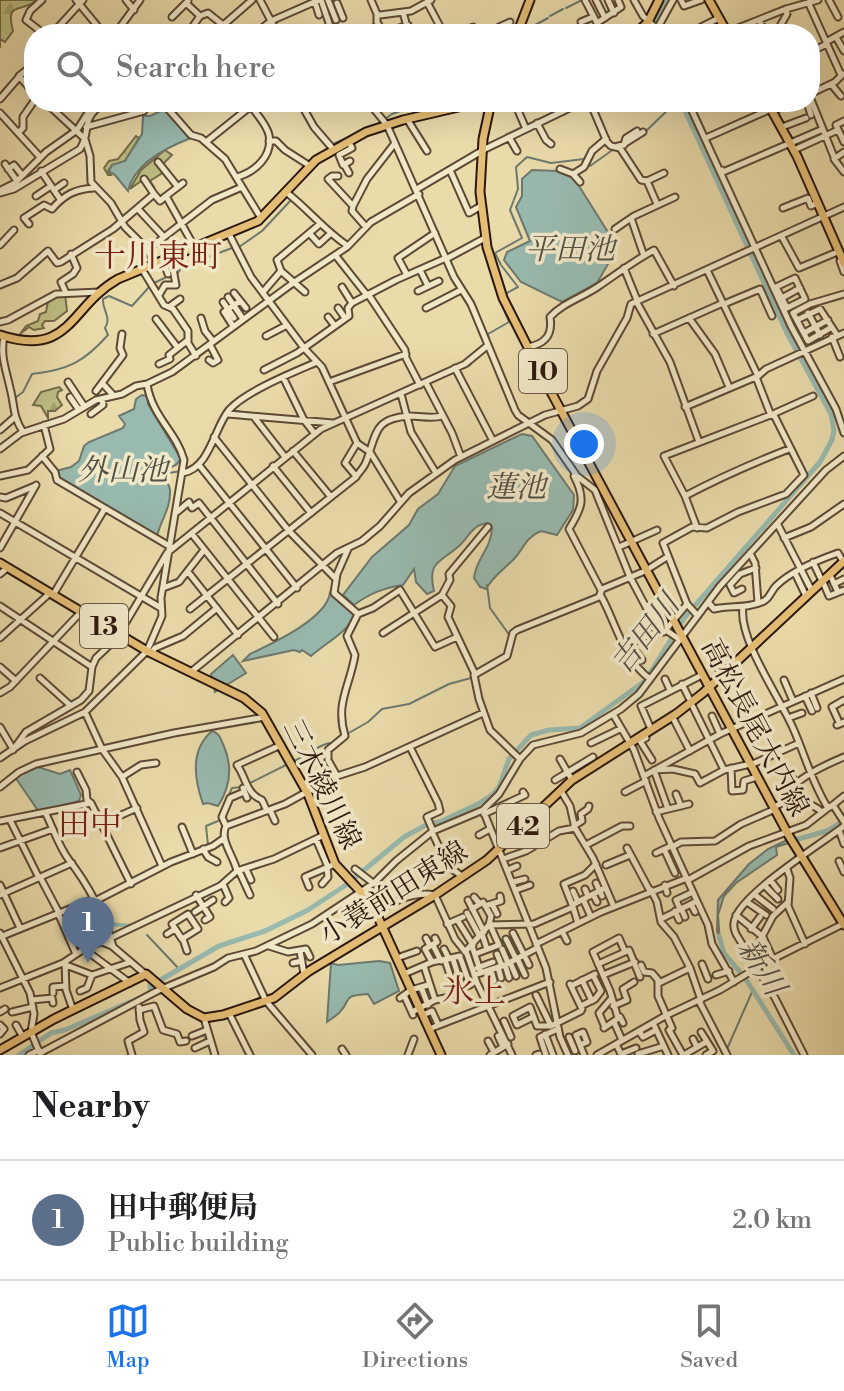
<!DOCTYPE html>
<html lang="en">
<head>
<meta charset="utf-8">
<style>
  :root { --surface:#fff; --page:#f2f2f2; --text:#202124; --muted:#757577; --line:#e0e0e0; --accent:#1a73e8 }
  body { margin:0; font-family:"Libre Bodoni","Noto Serif JP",serif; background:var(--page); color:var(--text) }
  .you { position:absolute; left:584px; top:444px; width:28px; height:28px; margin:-20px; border:6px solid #fff; border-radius:50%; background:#1a73e8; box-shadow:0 0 0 12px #1a73e833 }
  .badge { display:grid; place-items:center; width:52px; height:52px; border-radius:50%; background:var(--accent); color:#fff; font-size:26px; font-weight:700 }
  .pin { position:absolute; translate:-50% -66px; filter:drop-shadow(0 2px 4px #0008) }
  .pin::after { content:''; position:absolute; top:42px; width:28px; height:24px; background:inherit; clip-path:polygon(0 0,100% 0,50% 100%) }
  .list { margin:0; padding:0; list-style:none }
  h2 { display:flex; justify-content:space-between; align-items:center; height:104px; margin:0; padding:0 32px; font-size:34px }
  h2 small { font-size:26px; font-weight:400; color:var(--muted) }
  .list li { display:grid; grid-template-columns:52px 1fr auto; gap:24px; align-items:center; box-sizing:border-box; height:120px; padding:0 32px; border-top:2px solid var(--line) }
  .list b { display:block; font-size:30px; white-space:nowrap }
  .list p { margin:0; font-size:26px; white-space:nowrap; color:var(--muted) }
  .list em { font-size:26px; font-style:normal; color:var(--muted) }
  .icon { flex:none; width:44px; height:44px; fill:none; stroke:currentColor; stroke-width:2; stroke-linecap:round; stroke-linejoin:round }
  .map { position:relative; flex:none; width:844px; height:1055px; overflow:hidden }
  .search { position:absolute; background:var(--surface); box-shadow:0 8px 32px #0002; left:24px; right:24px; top:24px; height:88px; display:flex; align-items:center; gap:20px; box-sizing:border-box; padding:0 28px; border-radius:32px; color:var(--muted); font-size:30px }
  .sheet { height:224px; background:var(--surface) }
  nav { display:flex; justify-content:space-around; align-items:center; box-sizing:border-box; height:112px; border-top:2px solid var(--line); background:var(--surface); font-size:22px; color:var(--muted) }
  nav a { display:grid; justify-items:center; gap:4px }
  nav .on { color:var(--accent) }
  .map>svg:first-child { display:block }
  .forest { fill:url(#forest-firs); stroke:#746b49; stroke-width:2 }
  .cemetery { fill:url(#cemetery-stones); stroke:#746b49; stroke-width:2 }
  .water { fill:#98baaf; stroke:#6d796f; stroke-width:2 }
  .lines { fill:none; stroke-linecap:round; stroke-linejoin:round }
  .stream { stroke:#6d796f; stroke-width:2 }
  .canal { stroke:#98baaf; stroke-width:4 }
  .river { stroke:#98baaf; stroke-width:5 }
  .minor-casing { stroke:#5c4935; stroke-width:9 }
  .major-casing { stroke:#2c180e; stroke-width:11 }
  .minor { stroke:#f1e8c8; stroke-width:5 }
  .major { stroke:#e5be76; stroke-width:7 }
  .labels { text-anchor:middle; stroke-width:7; stroke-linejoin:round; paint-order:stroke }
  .shield { fill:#f1e8c8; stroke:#675646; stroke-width:2 }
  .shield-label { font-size:26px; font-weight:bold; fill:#2c180e }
  .street-label { font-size:28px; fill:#2c180e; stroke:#f1e8c8 }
  .water-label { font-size:30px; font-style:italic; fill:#525146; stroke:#f1e8c8 }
  .quarter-label { font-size:32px; fill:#7a1f14; stroke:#f1e8c8 }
</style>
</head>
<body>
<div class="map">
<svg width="844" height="1055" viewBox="0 0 844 1055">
  <defs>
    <pattern id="forest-firs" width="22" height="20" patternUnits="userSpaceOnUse" patternTransform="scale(2)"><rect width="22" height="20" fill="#bdbe84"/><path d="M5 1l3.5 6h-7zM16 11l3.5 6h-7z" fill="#a3a371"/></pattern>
    <pattern id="cemetery-stones" width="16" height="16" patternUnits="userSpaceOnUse" patternTransform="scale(2)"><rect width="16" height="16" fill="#bdbe84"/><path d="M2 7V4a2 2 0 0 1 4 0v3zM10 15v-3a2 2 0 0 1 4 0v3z" fill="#a3a371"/></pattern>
  </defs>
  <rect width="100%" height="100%" fill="#eadbab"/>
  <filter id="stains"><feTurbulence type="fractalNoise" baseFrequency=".0025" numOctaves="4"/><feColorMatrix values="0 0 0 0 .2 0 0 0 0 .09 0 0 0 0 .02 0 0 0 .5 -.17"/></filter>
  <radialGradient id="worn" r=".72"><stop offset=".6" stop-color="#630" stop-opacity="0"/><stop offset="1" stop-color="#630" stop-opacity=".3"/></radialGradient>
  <path class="forest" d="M0,0H37C21,14 5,0 13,31L5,42L0,39V48Z
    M136,136L139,138L125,161L112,165L108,171L111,175H108L104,168L109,161L118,159Z
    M65,294L67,311L54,321H45L42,325L44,328L34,330L29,327L20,334L26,326L38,321L40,314L46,312L48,301L53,297Z
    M59,387L62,390L58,392L57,397L62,405L55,411H48V418L41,406L33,405L41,392Z"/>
  <path class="cemetery" d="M165,150L172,155L160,167L164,172L150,181L154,187L151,189L144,179L130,189L141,170Z"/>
  <path class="water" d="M165,109L191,138C167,147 134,164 128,191L115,175L109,171L112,165L125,161L142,134L143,116H150Z
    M532,170L559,171L574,178L611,237L608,264L597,283L562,302L521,282L504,260L507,252L530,241L516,207L522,196V179Z
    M142,395L147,396L148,404L181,459L176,465L162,471C164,478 169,483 170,490C171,508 161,520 157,536L60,480L56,471L71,467L79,461L84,446L89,442L123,428L125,424L119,416L134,409L136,399Z
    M522,434L532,436L574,495L573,510L557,535L541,531C526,537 524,548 514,559C504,569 493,576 486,589L480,587L474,578C476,558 492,548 492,527L487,523C472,525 469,537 459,546C440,563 427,561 434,591L427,594L416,582L414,569L403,585C384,588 370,593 354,605L343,595L372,557L409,525L418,509L438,494L455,466Z
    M330,593L356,615C347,632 326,643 311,656L302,650L300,652L294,650L243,661L250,654C273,643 326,619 330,593Z
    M233,655L246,673L215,692L211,674Z
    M212,731C219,733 220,737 223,744C233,766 231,786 218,806L208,803L203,804C194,778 190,750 212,731Z
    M38,767L60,774L70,770L81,795L79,801L39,812L15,777Z
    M787,840L789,843L776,847L777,855L736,883L724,896L718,915L720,943L717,931L718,900L749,864L768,849Z
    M379,961L390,963L399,991L374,1004L368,994C340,996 353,999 339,1013C336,1016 331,1019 327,1022L331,963L338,965Z"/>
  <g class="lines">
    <path class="stream" d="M566,8L582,0
      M550,16L563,9
      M524,31L548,18
      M641,34L654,21
      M377,125L392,114L406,109
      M644,133L676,102
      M333,144L360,132
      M239,247L262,231L292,199
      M177,274L182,267L232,248
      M154,283L173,274
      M507,293L518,287L501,265L495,253L522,238L510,210L518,189L516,167L527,157L551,163L584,159L590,166L614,149
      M489,342L488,334L509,322L501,302
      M463,368L470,365L473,360
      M15,398L23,392L32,374C68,370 84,362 108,335L105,328C112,317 102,310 103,299L109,296L132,306L150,286
      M394,399L439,378
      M232,410L253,414
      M190,468L201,457L222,416
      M163,474L181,471
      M487,585L490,608L510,636
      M347,734L368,722L382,709L409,704L449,684L471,678
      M294,761C307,756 317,745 330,743
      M250,783L286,765
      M229,795L232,788L242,787
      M208,845L206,826L218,821L221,816
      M127,926L131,925
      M147,935L180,970
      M727,1049L752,992"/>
    <path class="canal" d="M108,924L133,926
      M204,1035L213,1055"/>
    <path class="river" d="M654,34V21L665,0
      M791,841L827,831L843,821
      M719,936L724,953L745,978L794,1055
      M19,1055L51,1033L65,1030L151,993L150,986L219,946L265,931L308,910L346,885L404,837L426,825L442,821L478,804L492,795L499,787L509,759L531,735L549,730L580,728L645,681L685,617L820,462L832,440L834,431L831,414L787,333L681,102"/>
    <defs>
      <path id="minor" d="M42,0L30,11L26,20L44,34
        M76,0L104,34
        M126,0L134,10
        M260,0L271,21L319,0
        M321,0L329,23
        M328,0L336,20
        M371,0L377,14L380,15L411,11L431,0
        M585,0L597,23L621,7L618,0
        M596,0L605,18
        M608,0L614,13
        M634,0L643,16L657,29L659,34
        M681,0L684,6L701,0
        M829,0L838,17
        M315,2L319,15
        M427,2L444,34
        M186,3L200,16L208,13L223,25
        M337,3L343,18
        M809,4L841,75
        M403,12L409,34
        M377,14V22L384,34
        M172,17L188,1
        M759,20L766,34
        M581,22L593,17
        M193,26L200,16
        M701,27L719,18
        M261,29L271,21L278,34
        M657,29L673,0
        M384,33L408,25
        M52,34L83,0
        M115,34L140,0
        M213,34L252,0
        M359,34L378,26
        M458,34L473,27L478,34
        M501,34L499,27L510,22
        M723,34L786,9L818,0
        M781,34L779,28L787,14L786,9
        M836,37L844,51
        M826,42L844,32
        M810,52L827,44
        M34,64L19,76L34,93
        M831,84L841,96
        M810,94L835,82L843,74
        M810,97L834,157
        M0,99L19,77
        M45,102L85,139L90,156L91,182L111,203L125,227L146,248L155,263
        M162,102L191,135L201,138L225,159L261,218
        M300,102L314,127L333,149
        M368,102L387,125L454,277L471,304L515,410L518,415L552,440L577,476L595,490L630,577L647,609L660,626L679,639
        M403,102L404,107L425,102
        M557,102L562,112
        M590,102L607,142L611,146L620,148L641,180L647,181L664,173
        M688,102L791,326L836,409L844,433
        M807,102L811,115
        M166,105L171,107L177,102
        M508,107L517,108L526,129
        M773,111L793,102
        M0,113L40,157
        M407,119L427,151
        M844,121L836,125L844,142
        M537,123L546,140L551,144
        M86,127L144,111
        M782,127L806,118
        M77,130L89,111L82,102
        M19,132L23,128V117L34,101
        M509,137L517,151
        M708,137L771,109
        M269,141H276L285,150L310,166
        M206,142L256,102
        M349,142L352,148L339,155L343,165L350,161
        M624,144L643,132
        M618,146L624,145L626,138L637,131
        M794,150L838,130
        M844,152L834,159L844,172
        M158,162L178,187
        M5,164L17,181
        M344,164L349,173
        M8,169L14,165L22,175
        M560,169L573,174L580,182
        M450,170L469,213L481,206
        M722,170L723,172L823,129
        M41,171L60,199
        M573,174L584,167L592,151L606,139
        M237,177C255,172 273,156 269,135C267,125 257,115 252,107
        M144,179L154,194
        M328,179L353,206L352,211L366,227
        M328,179L332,176H338
        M647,181L657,204
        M417,189L485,149L582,102
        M1,190L15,183L46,152L77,130
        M54,190L64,183
        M286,192C308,209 325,231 348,246
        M0,193L14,189L80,149C93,128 78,121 105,102
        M36,196L51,186
        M166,196L183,183
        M353,206L367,179L395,143
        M783,208L808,198L811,206L818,203
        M138,209L163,236
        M631,218L644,256
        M29,224L24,218L44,205L52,209C64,195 75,189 94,188
        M615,229L634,216L675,197
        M229,234L251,277L304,348L322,367L357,443L370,452L400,501
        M310,234L319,244L330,234
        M782,237L799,268L835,253
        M0,245L14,230
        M146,248L155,244L212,200L242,187
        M336,256L366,294
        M446,259L485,238
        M163,261L168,274
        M840,261L844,272
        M624,268L637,300
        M142,269L164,305L173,309L188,331V343L196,356
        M420,270L428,286
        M707,270L758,376
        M407,275L398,258L435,233
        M795,278L805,299L787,308L776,287Z
        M0,285L17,278L48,251L57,263L61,262L113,229L154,194L160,201L166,196L195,248
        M342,287L352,303
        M418,291L439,281
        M263,292L281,271
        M305,292L281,271L277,260L320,224
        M66,293L61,282L73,274L77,268L71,254
        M234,293L246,308
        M368,294L405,350L406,358L420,385
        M159,295L165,285H176L171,258
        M228,297L243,319
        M782,298L800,288
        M636,301L670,362L699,442
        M223,302L234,318
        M724,304L760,289L772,316
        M169,307L180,299
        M338,308L345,318
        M426,308L461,290
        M808,313L820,335
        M328,317L335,326
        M201,318L205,331L213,341
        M689,318L715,354L729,387
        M156,319L178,348
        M797,320L820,309L837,335
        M0,322L8,320L56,294L99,292
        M233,326L224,312L240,301
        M832,327L808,341L793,313L810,304L844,294
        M804,333L828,320
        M653,334L723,303
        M4,336C0,356 6,369 10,388C15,406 12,415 23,432
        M266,336L287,325
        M832,337L840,357
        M528,347C545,344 553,335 550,317C564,302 582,298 599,286C618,273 634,261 654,250L674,286
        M209,360L213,363L218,360L210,345
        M159,364L170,359L169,355L188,340
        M455,368L493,441
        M264,370L297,353L349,316L348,308L352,303L396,280L446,258
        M283,377L304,420L315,434
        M68,382L84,406
        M329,382L406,354
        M426,383L452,433L461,457
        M103,384L114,396
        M96,391L123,355L120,348L122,334
        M401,394L411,432L436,473
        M70,397L79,410
        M685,407L758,376L766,369L844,333
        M91,414L103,405L102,399
        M228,414L333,423
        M254,417L285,457
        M0,430L15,417
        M214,437L289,531L336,579
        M0,449L21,433L64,419L96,400L122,394L136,386L147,384L172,372L293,283L347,247L371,222L419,194
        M293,451L331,497
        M42,456L55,472L57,480L171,547
        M199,465L297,588
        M273,466L311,513
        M183,473C210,468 214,428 229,410C246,391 294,372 317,362
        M355,475L345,463L357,443
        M0,476L28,470L50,449L44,425
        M574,476C586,499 582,508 569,529L601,590
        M685,496C719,478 753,463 789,449
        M0,497L6,498L35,486
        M177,512L189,502L192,508L199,503L278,604
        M0,513L161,608
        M778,525L812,591
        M697,528L685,496L664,456L773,414L813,396
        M192,534L274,637
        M784,538L811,527L844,504
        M619,547L657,530
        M0,548L36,485
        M348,549L337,574L334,593L358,614
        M750,553L755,563L758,603
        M813,562L822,581
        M189,573L238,635
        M795,573L806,596
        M0,574L7,568
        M830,575L838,592
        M823,582L829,596L844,590
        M834,584L844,579
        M163,588L179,582L204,550
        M742,589L734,593L730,585L740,574L756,568
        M53,595L104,510
        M442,595L451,606L448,617L475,674
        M601,596C616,623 623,659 650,679
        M708,602L714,609C731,605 748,609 764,601C770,598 771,591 776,586C791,571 818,560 838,553L844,563
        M0,606L92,667
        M743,607C738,639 780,698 793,728C805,755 812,783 828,808L833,805L844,822
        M190,609L356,477C358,473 364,468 366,462C377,434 373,418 410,416C422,416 431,419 442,416
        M697,615L687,604L663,543L692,527L707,528L738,512L786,494L804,475L775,417L770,413L756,377
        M383,633L442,595L450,580L449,574L488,527
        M0,638L50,593
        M625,645L652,634L664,632L687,604
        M634,649L642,660
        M718,652L721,658
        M151,653L155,648L183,636L217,608
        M712,653L721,675
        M0,667L16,681
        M191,672L337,553L362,541L380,526L409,493L455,460L545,415L578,406L588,399L597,371L627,318L631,304L844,207
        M40,678L71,706
        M665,679L670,690
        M784,680L793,701
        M682,684L691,702
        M729,687L746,723
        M0,693L10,687L81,612
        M811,693L817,708
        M805,696L812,711
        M691,703L724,770L755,763L799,743
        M85,712L102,749L122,777L162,866
        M613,714L634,750L659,818L708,925L712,944L734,982
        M672,716L690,751
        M712,716L720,734
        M788,718L802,713
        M838,720L832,707L844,700
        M837,725L844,722
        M0,727L13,749
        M651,729L641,706L702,675
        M643,734L646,738L640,741L652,760
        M591,743L620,729
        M410,747L438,803L440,811L427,817L433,831
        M13,750L26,732L81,700L89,691L92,667L96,658L116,639L167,553L321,429L465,364L487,346
        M0,758L25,741L85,712L147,651L162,616L161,598L184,460C176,431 152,417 147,384
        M520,759L490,730L479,699L474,675L507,656L513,633L517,630L599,597L602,589L645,571L667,557
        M560,759L572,780
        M731,768L732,791L743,790L744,781L757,777
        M788,770L796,784
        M77,772L86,790L87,800L91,803L131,884
        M337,776L328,760V750L345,736C335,703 350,686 355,655L347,636L358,614L373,608L400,590L435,647L457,637
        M644,776L720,734L844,679
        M122,777L141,765L156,763
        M555,780L593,757
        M0,787L19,772L36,764L174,733L265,717
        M243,788L247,798
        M561,791L570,806L575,828L593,858L614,907
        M625,792L646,781
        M676,794L681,806
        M798,795C805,805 814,804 822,812
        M833,805L844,796
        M668,809L654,770L673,769L695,774L700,783L724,770
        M270,810L275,821
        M483,810L546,968L560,1037L568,1055
        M267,811L262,800C246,794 246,777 237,765L281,745
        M656,812L689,804
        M46,814C53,828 59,847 69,860C89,886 104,915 113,946
        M484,814L525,795L523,792
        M10,820L39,878
        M0,821L91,803
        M101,824L137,808
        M226,826L222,817L230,798L244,792
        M574,826L582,821L581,814L588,809L589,806
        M182,827L193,854
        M839,830L844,844
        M432,832L448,866L463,877
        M479,835L490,829
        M316,839L328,867
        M586,845L622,826H630
        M672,847L681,842L715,841L741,824L773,810L776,806L798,795L796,784C809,772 827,764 844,757
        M0,848L53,829
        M627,848L650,891
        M203,849L208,857L217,862
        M664,849L675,873
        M656,853L671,846
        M503,859L526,851L559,831L575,828
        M839,861L844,872
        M606,865L630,855
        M246,869L251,880
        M355,869L373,883
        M787,869L790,878L788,906L805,944
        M508,870L517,866
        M237,871C234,856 219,840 226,826L285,804L334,777L365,767L483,713
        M239,871L250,895
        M40,877L59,913
        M688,880L749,846L806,825L828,808
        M771,881L778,890
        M513,882L525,879
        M596,883L602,896
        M223,884L229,898L225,902
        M322,884L328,877L327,867
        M0,885L20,928
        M665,885L667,893
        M765,886L778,899
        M309,887L305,877L335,864
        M585,889L588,896
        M516,890L530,885
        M651,890L657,902L661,922L674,937L690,968L701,1000
        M573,891L578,902
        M593,894L597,902
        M0,895L72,863
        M196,895L210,917L205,920
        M755,895L773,909
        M474,897L480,904
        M583,899L591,917
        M468,900L484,932
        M95,901L171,862L213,846L223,839
        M347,901L358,915
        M747,902L766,915
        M492,904L497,914
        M574,904L605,888
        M691,904L695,912
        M485,906L501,901L500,896
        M573,907L578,923
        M681,908L685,917
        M472,909L483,902L491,916L489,925
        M680,909L676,900L693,892
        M675,911L679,920
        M195,912L213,900
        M376,912C395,901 413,891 435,895L455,939L467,954L477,983L512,1055
        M58,913L76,954
        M467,913L479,935
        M188,914L198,929L182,939L172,924Z
        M736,915L763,937L773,959
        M661,919L697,901
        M458,921L473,945
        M447,924L463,917
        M751,929L760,917
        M562,931L567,941
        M0,933L30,993L34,1014L31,1032L40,1054
        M513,933L529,965
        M167,934L175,929
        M482,934L487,949
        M0,937L94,899
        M426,938L430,946
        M183,939L187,951
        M506,939L516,959
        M102,942L220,886L237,871L274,859L324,835
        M536,944L601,912L687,878
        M433,945L441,961
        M269,946L288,952L306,949L310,957
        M472,946L481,973
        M756,948L773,916L788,902
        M84,949L130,983
        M444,949L449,959
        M502,949L508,963
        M300,951L304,974
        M465,952L489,925L534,924L573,907L564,884L585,875L596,864
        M244,954L266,1001L312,1055
        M475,954L499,945L490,925
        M497,954L502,966
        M397,958L417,951
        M517,958L525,975
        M453,959L462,988
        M445,960L455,990L470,985L460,957
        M432,962L425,949L437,942L435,938
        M510,962L516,976
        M65,963L66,990L73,1010
        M293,963L302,961
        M598,964L625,952
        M702,964L708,979
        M66,965L92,975L131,962
        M505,965L509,978
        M641,965L644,972L652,973L658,980V996L672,1028L669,1030L683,1055
        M424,966L435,1000
        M498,967L501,978
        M477,968L493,962
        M491,970L494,981
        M404,974L432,962L460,956
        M474,975L505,965L537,948
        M603,975L635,962
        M716,975L729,971
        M582,980L592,1001
        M659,983L690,968
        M571,986L595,974
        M421,987L428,1005
        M0,988L63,963L90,945L102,942L112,946L145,974
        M80,991L87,988L92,975
        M53,993V987L65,986
        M404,995L413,1015
        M536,995L551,1026
        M400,998L411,990L428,985
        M32,1000L52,998L53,1003
        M699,1001L727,1055
        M581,1006L595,999L601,991L593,975
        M613,1006L627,1000L623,989L634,982
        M139,1010L154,1006L163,1030L177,1034L180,1042L186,1041
        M0,1012L5,1009
        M12,1012L33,1007
        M412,1012L435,1000L450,997
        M229,1013L250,1055
        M423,1015L432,1011L437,1022
        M533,1017L517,1025L513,1016L530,1007L537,1026H551L581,1011L582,1009L570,984
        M204,1018L215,1055
        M618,1018L610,991L593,952L619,938L625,952L629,950L640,977
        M504,1021L511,1037
        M614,1022L622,1040
        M653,1023L668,1055
        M0,1025L4,1029L0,1034
        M16,1025L23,1037
        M604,1025L599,1013L610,1000
        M604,1028L620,1017L623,1023
        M429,1029L550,982
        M639,1031L643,1037L656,1030
        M701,1032L713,1051L706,1055
        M545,1034L553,1055
        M192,1036L207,1030
        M498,1036L503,1047
        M569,1037L575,1051
        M693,1039L697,1047
        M488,1041L494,1052
        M616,1044L621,1054L636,1048
        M580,1045L587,1042L583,1032L576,1035C579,1042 581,1048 584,1055
        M195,1048L210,1041
        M342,1049L346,1055
        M40,1053L157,991L214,967L228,958L256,951L312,924L374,883L396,861L433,831L483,810L499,794L520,759L533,745L581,733L621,709L639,694L720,586L826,470L844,456
        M638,1054L664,1046
        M29,1055L39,1050
        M132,1055L128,1041L144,1032L140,1020L139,1007
        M408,1055L414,1039
        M490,1055L508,1044
        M536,1055L539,1054
        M546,1055L540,1037L558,1029
        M597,1055L665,1016L720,990L765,963L843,924
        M684,1055L706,1042
        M804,1055L775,998L736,934C733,927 733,923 736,916C750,888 817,847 844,826"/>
      <path id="major" d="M709,0L728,34
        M517,34L530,0
        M635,34L648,22L659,0
        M491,102L483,139L480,192L487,247L503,298L543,377L789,836L844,925
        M767,102L797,156L844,263
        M0,335C71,358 69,307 118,279L258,221L316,160L366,132L403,120L480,102
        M0,563L147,651L244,698L262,713L308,794L335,864L372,904L441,1055
        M0,1050L54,1019L146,974L187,1009L204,1018L223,1015L274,998L309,971L435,895L487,860L572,780L676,714L703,693L844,561"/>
    </defs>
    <use href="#minor" class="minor-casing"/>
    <use href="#major" class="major-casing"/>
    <use href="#minor" class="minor"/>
    <use href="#major" class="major"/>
  </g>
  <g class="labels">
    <g class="shield">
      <rect x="519" y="349" width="48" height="44" rx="6"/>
      <rect x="80" y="604" width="48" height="44" rx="6"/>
      <rect x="497" y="804" width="52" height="44" rx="6"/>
    </g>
    <g class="shield-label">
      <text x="543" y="380">10</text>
      <text x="104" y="635">13</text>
      <text x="523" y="835">42</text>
    </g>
    <g class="street-label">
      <text transform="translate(756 727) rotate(62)" y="10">高松長尾大内線</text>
      <text transform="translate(323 784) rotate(64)" y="10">三木綾川線</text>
      <text transform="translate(393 892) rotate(-32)" y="10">小蓑前田東線</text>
    </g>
    <g class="water-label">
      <text x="570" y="259">平田池</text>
      <text x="123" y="480">外山池</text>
      <text x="516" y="497">蓮池</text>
      <text transform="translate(645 634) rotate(-52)" y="10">吉田川</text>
      <text transform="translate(762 967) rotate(58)" y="10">新川</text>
    </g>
    <g class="quarter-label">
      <text x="158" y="267">十川東町</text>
      <text x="90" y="835">田中</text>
      <text x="474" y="1002">氷上</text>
    </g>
  </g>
  <rect width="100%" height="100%" filter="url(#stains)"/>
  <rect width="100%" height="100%" fill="url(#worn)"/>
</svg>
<div class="you"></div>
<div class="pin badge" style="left:88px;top:963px;background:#5c6f8a">1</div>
<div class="search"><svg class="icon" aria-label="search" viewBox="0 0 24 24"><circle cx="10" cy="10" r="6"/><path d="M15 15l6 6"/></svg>Search here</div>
</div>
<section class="sheet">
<h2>Nearby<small></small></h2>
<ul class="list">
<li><span class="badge" style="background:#5c6f8a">1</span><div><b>田中郵便局</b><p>Public building</p></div><em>2.0 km</em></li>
</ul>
</section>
<nav>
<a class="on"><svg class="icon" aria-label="map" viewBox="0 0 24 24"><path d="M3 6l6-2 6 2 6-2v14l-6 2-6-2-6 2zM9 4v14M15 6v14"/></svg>Map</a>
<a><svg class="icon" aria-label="directions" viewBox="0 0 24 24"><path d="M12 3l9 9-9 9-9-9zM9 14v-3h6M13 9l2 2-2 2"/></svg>Directions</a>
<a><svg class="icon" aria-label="saved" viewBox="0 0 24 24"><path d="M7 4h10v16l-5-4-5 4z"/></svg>Saved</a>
</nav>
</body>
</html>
